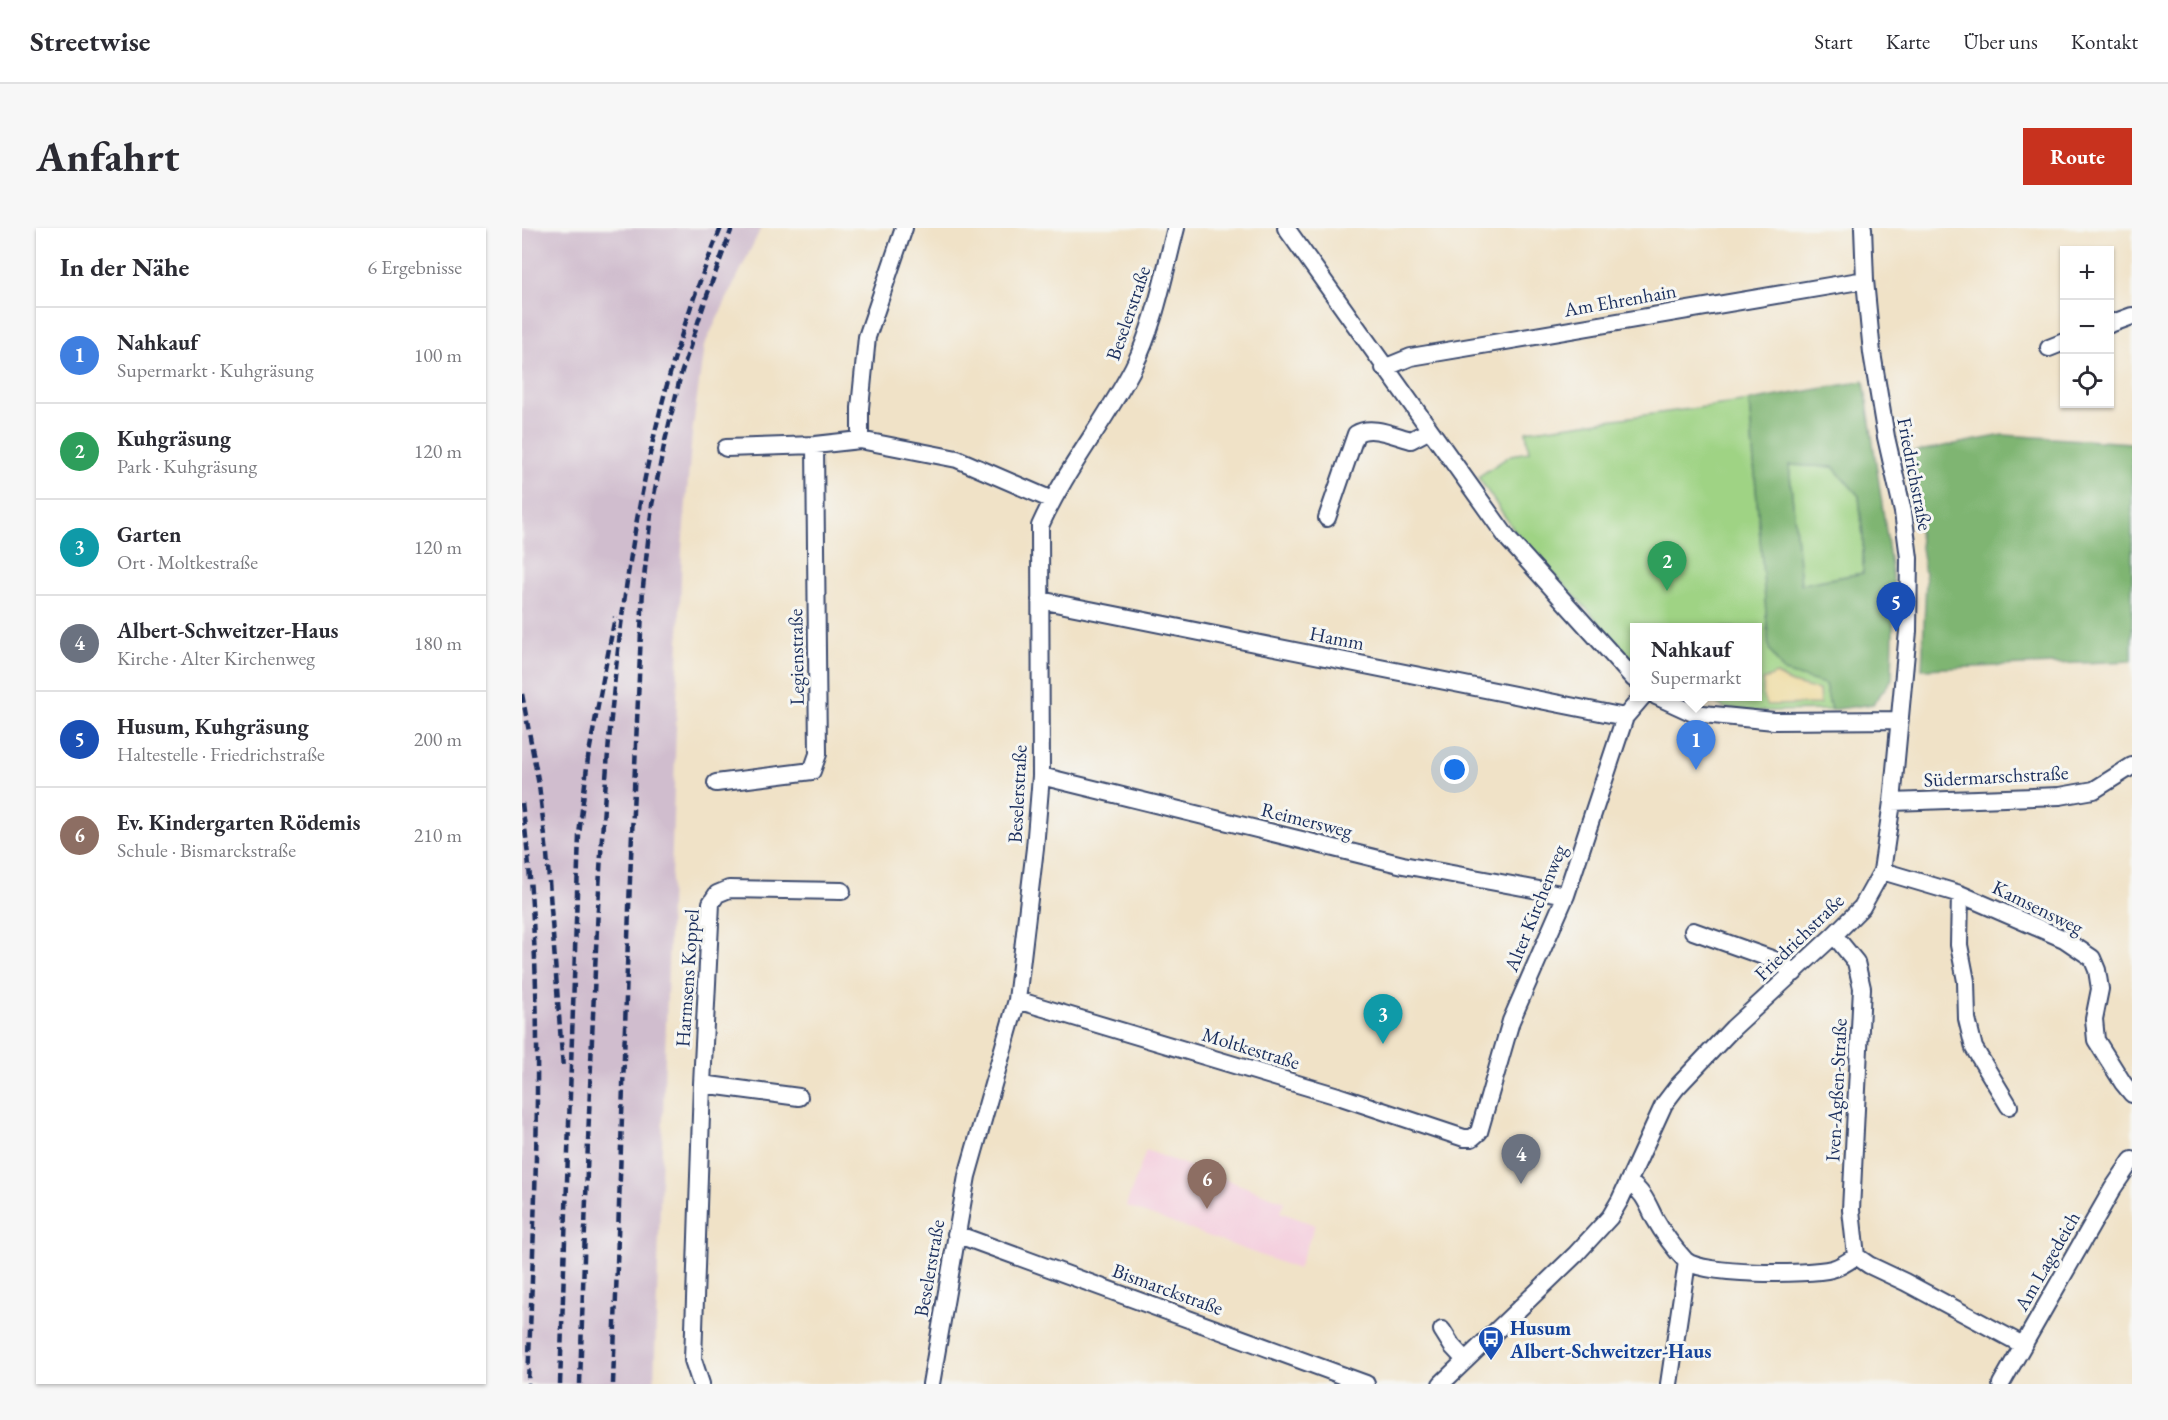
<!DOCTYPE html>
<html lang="de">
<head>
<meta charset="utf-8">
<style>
  :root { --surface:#fff; --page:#f7f7f7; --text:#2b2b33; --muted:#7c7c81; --line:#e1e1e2; --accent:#c8321e }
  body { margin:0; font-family:"EB Garamond",serif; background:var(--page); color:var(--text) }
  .controls { position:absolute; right:18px; top:18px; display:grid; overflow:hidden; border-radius:0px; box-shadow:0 2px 4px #0004 }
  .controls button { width:54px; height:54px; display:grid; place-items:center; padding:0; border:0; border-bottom:2px solid var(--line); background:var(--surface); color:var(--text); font:30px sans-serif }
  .you { position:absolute; left:933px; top:542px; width:21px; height:21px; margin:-15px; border:4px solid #fff; border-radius:50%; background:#1a73e8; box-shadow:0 0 0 9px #1a73e833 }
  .badge { display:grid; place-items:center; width:39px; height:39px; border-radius:50%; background:var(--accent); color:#fff; font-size:20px; font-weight:700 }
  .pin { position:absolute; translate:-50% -50px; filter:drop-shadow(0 2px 3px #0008) }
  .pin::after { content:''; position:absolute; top:32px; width:21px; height:18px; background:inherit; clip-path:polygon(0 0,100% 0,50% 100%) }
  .popup { position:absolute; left:1108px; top:395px; width:132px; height:78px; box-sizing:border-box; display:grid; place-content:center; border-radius:0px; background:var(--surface); filter:drop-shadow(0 2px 4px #0005); font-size:20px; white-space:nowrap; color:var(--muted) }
  .popup b { font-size:22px; color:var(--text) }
  .popup::after { content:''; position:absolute; left:50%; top:100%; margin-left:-12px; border:12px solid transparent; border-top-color:var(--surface) }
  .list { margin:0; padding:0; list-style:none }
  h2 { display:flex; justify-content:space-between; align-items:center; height:78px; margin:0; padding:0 24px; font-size:26px }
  h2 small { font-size:20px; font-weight:400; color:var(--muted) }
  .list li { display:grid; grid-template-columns:39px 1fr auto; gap:18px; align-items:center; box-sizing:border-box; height:96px; padding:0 24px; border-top:2px solid var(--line) }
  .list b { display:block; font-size:22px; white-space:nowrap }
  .list p { margin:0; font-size:20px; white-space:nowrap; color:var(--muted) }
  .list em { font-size:20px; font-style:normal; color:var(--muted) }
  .icon { flex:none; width:33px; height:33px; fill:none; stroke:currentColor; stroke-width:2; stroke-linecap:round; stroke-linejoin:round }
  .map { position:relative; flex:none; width:1610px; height:1156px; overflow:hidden; border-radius:0px }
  header { display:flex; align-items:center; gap:36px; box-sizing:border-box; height:84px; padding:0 30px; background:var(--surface); border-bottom:2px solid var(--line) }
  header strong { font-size:28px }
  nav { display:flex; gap:33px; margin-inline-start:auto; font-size:21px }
  .intro { display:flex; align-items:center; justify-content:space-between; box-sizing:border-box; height:144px; padding:0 36px }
  h1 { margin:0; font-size:42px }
  .button { padding:15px 27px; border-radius:0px; background:var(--accent); color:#fff; font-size:21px; font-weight:700 }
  main { display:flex; gap:36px; padding:0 36px }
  aside { flex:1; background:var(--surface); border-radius:0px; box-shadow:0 2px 4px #0004 }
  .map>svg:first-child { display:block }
  .built { fill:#f4cfde }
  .industrial { fill:#d0bdce }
  .green { fill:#9fd384; stroke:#5d8171; stroke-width:1.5 }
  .forest { fill:#7fb572; stroke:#4d7268; stroke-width:1.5; fill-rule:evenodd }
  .sand { fill:#eeda9e; stroke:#84847e; stroke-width:1.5 }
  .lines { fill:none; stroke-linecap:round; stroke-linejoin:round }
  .minor-casing { stroke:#3b4a6e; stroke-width:20 }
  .minor { stroke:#fff; stroke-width:16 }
  .rail { stroke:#1b2f5e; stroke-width:4.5; stroke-dasharray:9 4.5; stroke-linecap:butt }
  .labels { text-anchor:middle; stroke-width:6; stroke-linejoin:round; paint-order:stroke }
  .street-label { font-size:20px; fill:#1b2f5e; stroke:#f6f6f2 }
  .transit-label { font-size:20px; font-weight:bold; fill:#164399; stroke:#f6f6f2; text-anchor:start }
</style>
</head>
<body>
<header>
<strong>Streetwise</strong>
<nav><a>Start</a><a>Karte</a><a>Über uns</a><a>Kontakt</a></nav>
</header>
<div class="intro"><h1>Anfahrt</h1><a class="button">Route</a></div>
<main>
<aside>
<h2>In der Nähe<small>6 Ergebnisse</small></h2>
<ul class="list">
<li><span class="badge" style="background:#3f7fe0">1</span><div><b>Nahkauf</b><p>Supermarkt · Kuhgräsung</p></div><em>100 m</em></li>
<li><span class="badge" style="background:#2e9e5b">2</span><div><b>Kuhgräsung</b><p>Park · Kuhgräsung</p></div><em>120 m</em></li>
<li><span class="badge" style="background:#0f9aa8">3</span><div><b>Garten</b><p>Ort · Moltkestraße</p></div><em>120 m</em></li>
<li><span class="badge" style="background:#6b7280">4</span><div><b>Albert-Schweitzer-Haus</b><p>Kirche · Alter Kirchenweg</p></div><em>180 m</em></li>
<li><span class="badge" style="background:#1a4fb4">5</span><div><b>Husum, Kuhgräsung</b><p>Haltestelle · Friedrichstraße</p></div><em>200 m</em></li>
<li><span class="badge" style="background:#8d6e63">6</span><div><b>Ev. Kindergarten Rödemis</b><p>Schule · Bismarckstraße</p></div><em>210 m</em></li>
</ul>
</aside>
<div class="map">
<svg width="1610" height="1156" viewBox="0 0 1610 1156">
  <rect width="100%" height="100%" fill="#f6f6f2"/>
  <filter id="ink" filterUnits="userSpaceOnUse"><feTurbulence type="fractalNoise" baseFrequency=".0167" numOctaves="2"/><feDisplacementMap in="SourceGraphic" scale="12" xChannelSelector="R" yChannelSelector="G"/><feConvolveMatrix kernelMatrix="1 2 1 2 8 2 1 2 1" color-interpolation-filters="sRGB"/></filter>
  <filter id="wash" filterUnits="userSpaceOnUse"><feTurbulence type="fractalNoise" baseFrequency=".008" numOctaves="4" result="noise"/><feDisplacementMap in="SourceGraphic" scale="24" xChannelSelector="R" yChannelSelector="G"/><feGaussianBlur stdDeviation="1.35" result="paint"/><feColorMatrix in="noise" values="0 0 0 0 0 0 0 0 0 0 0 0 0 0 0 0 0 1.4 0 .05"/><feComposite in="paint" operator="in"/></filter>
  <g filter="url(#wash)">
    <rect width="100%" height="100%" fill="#f0e2c7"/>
    <path class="built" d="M624,922L762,973L758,984L793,997L776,1041L604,978Z"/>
    <path class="industrial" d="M0,0H239L182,118L170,206L160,321L132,1156H0Z"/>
    <path class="green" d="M1227,173L1247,421L1262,443L1303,456L1309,482L1231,483L1202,480L1185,469L1236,468V400H1112V432L994,305L956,249L989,227L1007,224L1004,203Z
      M1267,237L1311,239L1337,268L1341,308V345L1279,356Z"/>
    <path class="forest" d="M1342,153L1372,358L1370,451L1351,476L1309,482L1303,456L1262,444L1247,421L1227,173ZM1267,237L1311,239L1337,268L1341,308V345L1279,356Z
      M1481,207L1610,215V433L1400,441L1404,353L1385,225Z"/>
    <path class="sand" d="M1254,446L1269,455L1297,462L1298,476L1245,477L1241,469V452Z"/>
  </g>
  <g filter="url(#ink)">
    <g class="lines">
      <defs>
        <path id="minor" d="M764,0L986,311L1112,451
          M1588,96L1610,88
          M1527,120L1542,114
          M862,140L889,129L1343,52
          M338,212V180L345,109L382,0
          M204,220L293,217L338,212L435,231L530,272
          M805,290L834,206C849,196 873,208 889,212L908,202
          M518,372L1103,489
          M1134,468L1171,485L1252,493L1378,492
          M519,548L881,637L1044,667
          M194,555L290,543L296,526L293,217
          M1370,574L1538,568L1572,562L1610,538
          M1360,643L1438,666L1542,711L1570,730L1575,742L1578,761L1572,791L1574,812L1601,855L1610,866
          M1438,666L1437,717L1444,753L1445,791L1452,820L1487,878
          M1171,703L1258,734L1272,745
          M1312,707L1334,734L1340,760L1329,982L1334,1028
          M495,772L816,868L942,910H950L957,904L989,793L1044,667L1103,489L1121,468
          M180,856L277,869
          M1107,954C1122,965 1125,975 1133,991C1141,1005 1152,1020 1163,1032C1180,1048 1286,1047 1310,1041C1319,1039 1327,1033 1334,1028L1347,1037L1383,1054L1501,1117
          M434,1006L844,1156
          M920,1102L930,1118L943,1132
          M179,1156L171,1132L180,856L189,675L195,666L207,661L320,663
          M409,1156L445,948L495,772L513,620L519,548L518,298C543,242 583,194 611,140C633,97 642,46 654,0
          M919,1156L1054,1026L1088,989L1098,972L1142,876L1155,859L1211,800L1312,707L1340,679L1360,643L1370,574L1386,403L1387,330L1381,284L1364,209L1350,125L1343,52L1341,0
          M1147,1156L1165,1034
          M1479,1156L1591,960L1610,932"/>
      </defs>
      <use href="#minor" class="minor-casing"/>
      <use href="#minor" class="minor"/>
      <path class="rail" d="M0,466L17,557L25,626L41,841
        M0,575C25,768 13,962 6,1156
        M38,1156L57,607L66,530L93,389
        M58,1156C63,997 68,838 76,680C88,451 108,213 199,0
        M91,1156L108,651L121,359L130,277L143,213L159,146L183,73L210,0"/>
    </g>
  </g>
  <defs>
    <symbol id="bus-pin" viewBox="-11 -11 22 30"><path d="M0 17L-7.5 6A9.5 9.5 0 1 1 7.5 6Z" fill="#1a4fb4" stroke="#f6f6f2"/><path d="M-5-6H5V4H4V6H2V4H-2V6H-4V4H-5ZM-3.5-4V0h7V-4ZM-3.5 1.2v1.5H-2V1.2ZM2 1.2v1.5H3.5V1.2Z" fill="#fff"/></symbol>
  </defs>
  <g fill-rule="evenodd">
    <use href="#bus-pin" x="954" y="1096" width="30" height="40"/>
  </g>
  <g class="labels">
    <g class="street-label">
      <text transform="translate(1098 72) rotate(-10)" y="7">Am Ehrenhain</text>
      <text transform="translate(606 85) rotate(-71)" y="7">Beselerstraße</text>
      <text transform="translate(1393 246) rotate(79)" y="7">Friedrichstraße</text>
      <text transform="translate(815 410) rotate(11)" y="7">Hamm</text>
      <text transform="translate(274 429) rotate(-91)" y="7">Legienstraße</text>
      <text transform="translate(1474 548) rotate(-3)" y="7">Südermarschstraße</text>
      <text transform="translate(495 566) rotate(-87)" y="7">Beselerstraße</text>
      <text transform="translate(785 592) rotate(14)" y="7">Reimersweg</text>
      <text transform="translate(1516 679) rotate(26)" y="7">Kamsensweg</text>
      <text transform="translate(1013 680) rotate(-68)" y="7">Alter Kirchenweg</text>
      <text transform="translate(1277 709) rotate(-44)" y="7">Friedrichstraße</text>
      <text transform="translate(165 750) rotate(-86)" y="7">Harmsens Koppel</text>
      <text transform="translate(729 820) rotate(17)" y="7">Moltkestraße</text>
      <text transform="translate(1314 862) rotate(-87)" y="7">Iven-Agßen-Straße</text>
      <text transform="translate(1525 1033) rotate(-60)" y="7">Am Lagedeich</text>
      <text transform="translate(407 1040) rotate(-80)" y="7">Beselerstraße</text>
      <text transform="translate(646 1061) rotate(20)" y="7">Bismarckstraße</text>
    </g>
    <g class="transit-label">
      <text x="988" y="1107">Husum<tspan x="988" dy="23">Albert-Schweitzer-Haus</tspan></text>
    </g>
  </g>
</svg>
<div class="controls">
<button>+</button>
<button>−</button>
<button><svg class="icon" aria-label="locate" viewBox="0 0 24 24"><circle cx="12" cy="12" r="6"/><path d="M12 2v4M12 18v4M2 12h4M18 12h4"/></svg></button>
</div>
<div class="you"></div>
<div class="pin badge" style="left:1174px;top:542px;background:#3f7fe0">1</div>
<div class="popup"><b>Nahkauf</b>Supermarkt</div>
<div class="pin badge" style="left:1145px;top:363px;background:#2e9e5b">2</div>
<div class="pin badge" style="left:861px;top:816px;background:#0f9aa8">3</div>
<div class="pin badge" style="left:999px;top:956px;background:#6b7280">4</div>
<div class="pin badge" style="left:1374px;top:404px;background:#1a4fb4">5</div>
<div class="pin badge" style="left:685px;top:981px;background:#8d6e63">6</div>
</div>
</main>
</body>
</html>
